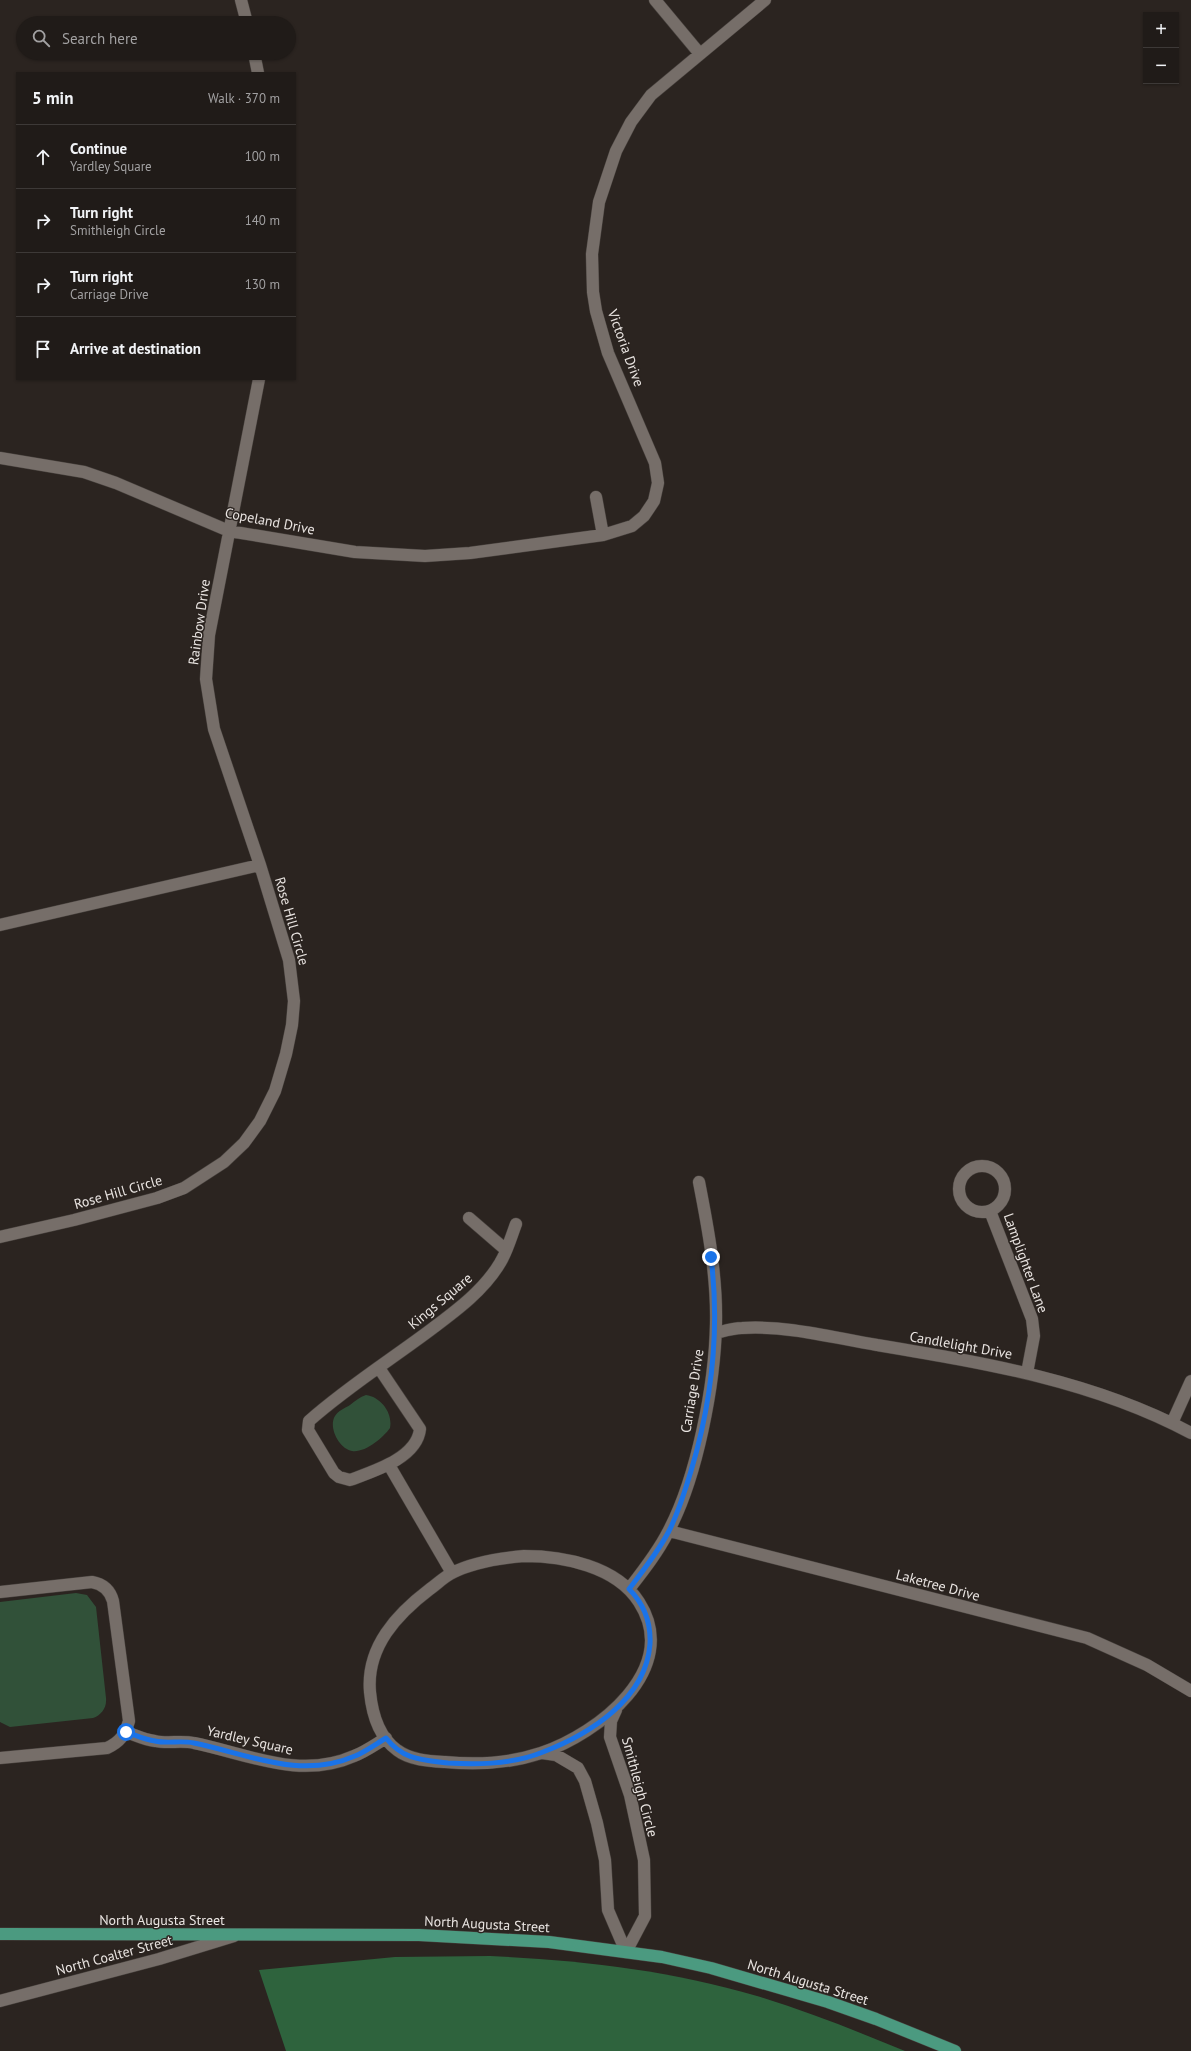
<!DOCTYPE html>
<html lang="en">
<head>
<meta charset="utf-8">
<style>
  :root { --surface:#201b18; --page:#2d2825; --text:#f1f3f6; --muted:#a2a1a2; --line:#3d3937 }
  body { margin:0; font-family:"PT Sans",sans-serif; background:var(--page); color:var(--text) }
  .controls { position:absolute; right:12px; top:12px; display:grid; overflow:hidden; border-radius:0px; box-shadow:0 1px 3px #0004 }
  .controls button { width:36px; height:36px; display:grid; place-items:center; padding:0; border:0; border-bottom:1px solid var(--line); background:var(--surface); color:var(--text); font:20px sans-serif }
  .stop { position:absolute; width:12px; height:12px; margin:-9px; border:3px solid #1a73e8; border-radius:50%; background:#fff }
  .stop.end { background:#1a73e8; border-color:#fff; box-shadow:0 1px 4px #0008 }
  .list { margin:0; padding:0; list-style:none }
  h2 { display:flex; justify-content:space-between; align-items:center; height:52px; margin:0; padding:0 16px; font-size:17px }
  h2 small { font-size:13px; font-weight:400; color:var(--muted) }
  .list li { display:grid; grid-template-columns:26px 1fr auto; gap:12px; align-items:center; box-sizing:border-box; height:64px; padding:0 16px; border-top:1px solid var(--line) }
  .list b { display:block; font-size:15px; white-space:nowrap }
  .list p { margin:0; font-size:13px; white-space:nowrap; color:var(--muted) }
  .list em { font-size:13px; font-style:normal; color:var(--muted) }
  .icon { flex:none; width:22px; height:22px; fill:none; stroke:currentColor; stroke-width:2; stroke-linecap:round; stroke-linejoin:round }
  .map { position:relative; flex:none; width:1191px; height:2051px; overflow:hidden }
  .search { position:absolute; background:var(--surface); box-shadow:0 1px 3px #0004; left:16px; top:16px; width:280px; height:44px; display:flex; align-items:center; gap:10px; box-sizing:border-box; padding:0 14px; border-radius:22px; color:var(--muted); font-size:15px }
  .panel { position:absolute; background:var(--surface); box-shadow:0 1px 3px #0004; left:16px; top:72px; width:280px; height:308px; border-radius:0px }
  .map>svg:first-child { display:block }
  .green { fill:#315139 }
  .forest { fill:#2e633d }
  .lines { fill:none; stroke-linecap:round; stroke-linejoin:round }
  .minor-casing { stroke:#47413d; stroke-width:13 }
  .major-casing { stroke:#47413d; stroke-width:13 }
  .minor { stroke:#766e69; stroke-width:12 }
  .major { stroke:#4b9a80; stroke-width:12 }
  .route { stroke:#1a73e8; stroke-width:5 }
  .labels { text-anchor:middle; stroke-width:3; stroke-linejoin:round; paint-order:stroke }
  .street-label { font-size:14px; fill:#eae5e2; stroke:#2b2420 }
</style>
</head>
<body>
<div class="map">
<svg width="1191" height="2051" viewBox="0 0 1191 2051">
  <rect width="100%" height="100%" fill="#2b2420"/>
  <path class="green" d="M366,1395C381,1397 393,1413 390,1428C383,1438 365,1453 352,1451C339,1449 328,1427 335,1416C338,1411 345,1408 350,1405C355,1401 360,1397 366,1395Z
    M76,1593L87,1595L96,1607L106,1698C107,1708 101,1715 93,1718L10,1727L0,1722V1602Z"/>
  <path class="forest" d="M490,1956C579,1960 670,1970 757,1996C807,2011 856,2031 905,2051H286L259,1970L395,1957Z"/>
  <g class="lines">
    <defs>
      <path id="minor" d="M241,0L247,23
        M655,0L700,54
        M254,53L258,73
        M259,379L209,635L206,679L214,729L260,865
        M0,458L84,472L116,483L229,531L355,552L425,556L470,553L603,535L632,526L644,516L654,501L658,483L655,463L608,353L596,311L593,292L592,254L599,202L616,151L631,122L651,95L765,0
        M596,497L603,535
        M0,925L260,865L289,960L294,1001L292,1025L286,1054L275,1091L260,1121L244,1143L224,1162L184,1188L157,1198L74,1220L0,1237
        M959 1189a23 23 0 1 1 46 0a23 23 0 1 1-46 0Z
        M990,1211L1032,1319L1034,1336L1027,1373
        M469,1218L506,1250
        M716,1333C724,1331 734,1328 742,1328C787,1325 834,1338 877,1345C985,1363 1094,1381 1191,1433
        M379,1368L420,1429C417,1458 374,1471 350,1480L339,1477L334,1473L308,1430L309,1421C347,1387 392,1359 433,1328C457,1310 484,1290 500,1263C507,1252 511,1237 516,1224
        M1172,1423L1191,1381
        M389,1465L452,1573
        M669,1531L1087,1638L1147,1665L1191,1691
        M524,1556C563,1556 616,1566 639,1602C682,1669 598,1734 541,1753C511,1763 477,1765 445,1762C429,1761 410,1760 397,1750C379,1737 372,1713 370,1692C366,1647 397,1614 430,1589C437,1584 444,1577 452,1573C473,1562 501,1558 524,1556Z
        M629,1589C643,1571 658,1552 668,1532C697,1478 715,1384 716,1323C717,1276 708,1228 699,1182
        M0,1592L92,1582C103,1584 110,1590 113,1601L129,1721C125,1735 120,1742 107,1748L0,1758
        M616,1710L611,1721L610,1737L630,1795L644,1860L645,1916L626,1952
        M126,1732C135,1735 145,1740 155,1741C168,1744 181,1740 194,1743C248,1754 300,1780 354,1756C365,1752 376,1744 386,1738
        M542,1753L556,1755L578,1768L585,1781L597,1823L605,1860L608,1910L626,1952
        M0,2001L159,1959L234,1936"/>
      <path id="major" d="M0,1934L419,1935L549,1942L662,1957L711,1968L828,2002L876,2019L955,2051"/>
    </defs>
    <use href="#minor" class="minor-casing"/>
    <use href="#major" class="major-casing"/>
    <use href="#minor" class="minor"/>
    <use href="#major" class="major"/>
  </g>
  <g class="lines">
    <path class="route" d="M126,1732C135,1735 145,1740 155,1741C168,1744 181,1740 194,1743C248,1754 300,1780 355,1756C365,1752 376,1744 386,1738C403,1760 422,1760 448,1763C478,1765 514,1764 543,1752C590,1734 646,1699 650,1644C651,1623 644,1604 629,1589C643,1571 658,1552 669,1531C678,1513 685,1491 691,1471C712,1401 720,1330 711,1257"/>
  </g>
  <g class="labels">
    <g class="street-label">
      <text transform="translate(626 348) rotate(70)" y="5">Victoria Drive</text>
      <text transform="translate(270 521) rotate(11)" y="5">Copeland Drive</text>
      <text transform="translate(199 622) rotate(-82)" y="5">Rainbow Drive</text>
      <text transform="translate(292 921) rotate(74)" y="5">Rose Hill Circle</text>
      <text transform="translate(118 1192) rotate(-16)" y="5">Rose Hill Circle</text>
      <text transform="translate(1026 1263) rotate(70)" y="5">Lamplighter Lane</text>
      <text transform="translate(440 1301) rotate(-40)" y="5">Kings Square</text>
      <text transform="translate(961 1345) rotate(10)" y="5">Candlelight Drive</text>
      <text transform="translate(692 1391) rotate(-81)" y="5">Carriage Drive</text>
      <text transform="translate(938 1585) rotate(15)" y="5">Laketree Drive</text>
      <text transform="translate(250 1740) rotate(13)" y="5">Yardley Square</text>
      <text transform="translate(640 1787) rotate(75)" y="5">Smithleigh Circle</text>
      <text x="162" y="1925">North Augusta Street</text>
      <text transform="translate(487 1924) rotate(3)" y="5">North Augusta Street</text>
      <text transform="translate(114 1955) rotate(-15)" y="5">North Coalter Street</text>
      <text transform="translate(808 1982) rotate(17)" y="5">North Augusta Street</text>
    </g>
  </g>
</svg>
<div class="controls">
<button>+</button>
<button>−</button>
</div>
<div class="stop" style="left:126px;top:1732px"></div>
<div class="stop end" style="left:711px;top:1257px"></div>
<div class="search"><svg class="icon" aria-label="search" viewBox="0 0 24 24"><circle cx="10" cy="10" r="6"/><path d="M15 15l6 6"/></svg>Search here</div>
<section class="panel">
<h2>5 min<small>Walk · 370 m</small></h2>
<ul class="list">
<li><svg class="icon" aria-label="ahead" viewBox="0 0 24 24"><path d="M12 20V5M6 11l6-6 6 6"/></svg><div><b>Continue</b><p>Yardley Square</p></div><em>100 m</em></li>
<li><svg class="icon" aria-label="right" viewBox="0 0 24 24"><path d="M7 20v-9h11M14 6l5 5-5 5"/></svg><div><b>Turn right</b><p>Smithleigh Circle</p></div><em>140 m</em></li>
<li><svg class="icon" aria-label="right" viewBox="0 0 24 24"><path d="M7 20v-9h11M14 6l5 5-5 5"/></svg><div><b>Turn right</b><p>Carriage Drive</p></div><em>130 m</em></li>
<li><svg class="icon" aria-label="arrive" viewBox="0 0 24 24"><path d="M6 21V4h12l-3 4 3 4H6"/></svg><div><b>Arrive at destination</b></div></li>
</ul>
</section>
</div>
</body>
</html>
